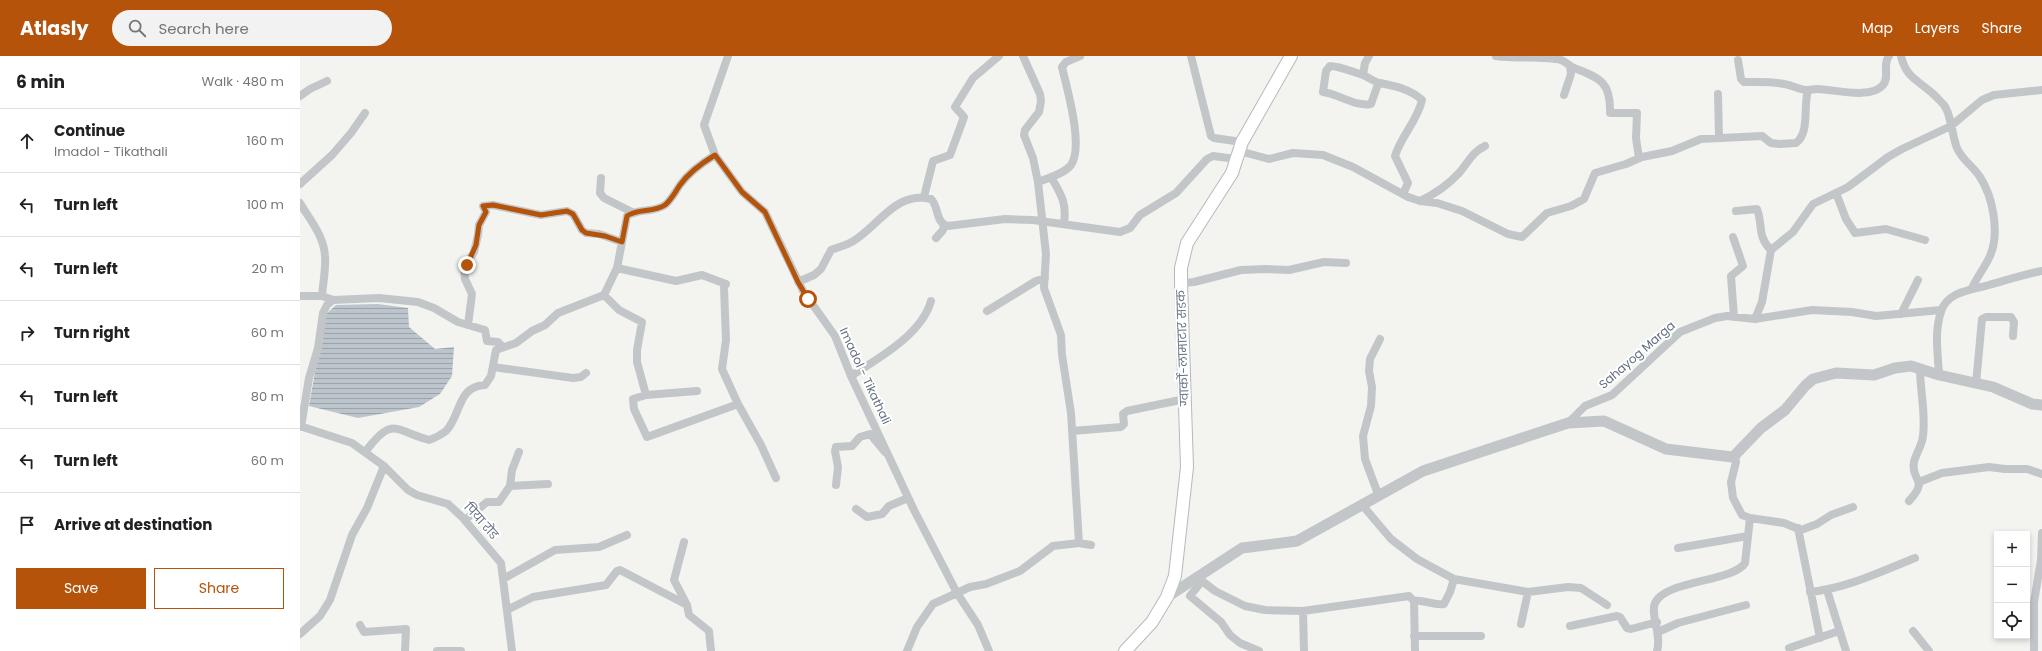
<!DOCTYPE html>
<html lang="en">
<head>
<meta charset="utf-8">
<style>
  :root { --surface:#fff; --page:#f2f2f2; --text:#202124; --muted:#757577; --line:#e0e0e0; --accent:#b45309 }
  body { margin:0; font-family:Poppins,"Noto Sans Devanagari",sans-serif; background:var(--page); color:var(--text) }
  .controls { position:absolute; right:12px; bottom:12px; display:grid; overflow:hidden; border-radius:0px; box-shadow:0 2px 6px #0003 }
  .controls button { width:36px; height:36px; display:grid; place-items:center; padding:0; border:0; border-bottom:1px solid var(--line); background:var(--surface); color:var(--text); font:20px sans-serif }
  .stop { position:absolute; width:12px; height:12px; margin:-9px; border:3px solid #b45309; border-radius:50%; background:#fff }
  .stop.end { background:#b45309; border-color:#fff; box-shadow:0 1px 4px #0008 }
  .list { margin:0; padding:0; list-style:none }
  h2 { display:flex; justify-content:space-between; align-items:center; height:52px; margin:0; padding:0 16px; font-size:17px }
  h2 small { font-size:13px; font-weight:400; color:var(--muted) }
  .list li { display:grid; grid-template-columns:26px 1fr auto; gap:12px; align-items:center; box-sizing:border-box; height:64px; padding:0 16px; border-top:1px solid var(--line) }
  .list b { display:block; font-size:15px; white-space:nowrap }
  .list p { margin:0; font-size:13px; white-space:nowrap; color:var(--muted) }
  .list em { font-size:13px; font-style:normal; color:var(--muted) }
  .actions { display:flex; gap:8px; padding:12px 16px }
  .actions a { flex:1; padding:9px 0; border:1px solid var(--accent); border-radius:0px; text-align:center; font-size:14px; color:var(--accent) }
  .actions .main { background:var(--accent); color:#fff }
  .icon { flex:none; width:22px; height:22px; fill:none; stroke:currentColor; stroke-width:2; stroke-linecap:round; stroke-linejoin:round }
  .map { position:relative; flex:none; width:1742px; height:595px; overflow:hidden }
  header { display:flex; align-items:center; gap:24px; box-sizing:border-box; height:56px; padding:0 20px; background:var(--accent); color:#fff }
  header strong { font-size:19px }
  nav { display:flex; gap:22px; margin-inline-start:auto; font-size:14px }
  .search { width:280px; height:36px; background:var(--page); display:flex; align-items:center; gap:10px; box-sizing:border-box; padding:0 14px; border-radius:22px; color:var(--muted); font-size:15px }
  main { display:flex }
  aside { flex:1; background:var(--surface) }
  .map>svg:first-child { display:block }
  .water { fill:url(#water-rules) }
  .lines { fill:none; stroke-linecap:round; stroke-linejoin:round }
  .secondary-casing { stroke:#b5b9bd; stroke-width:14 }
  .minor { stroke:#c3c6c9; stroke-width:8 }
  .tertiary { stroke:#c3c6c9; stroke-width:11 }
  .secondary { stroke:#fff; stroke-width:12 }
  .route { stroke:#b45309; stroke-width:5 }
  .labels { text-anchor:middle; stroke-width:4; stroke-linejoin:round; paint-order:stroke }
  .street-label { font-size:12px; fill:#627081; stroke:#fff }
</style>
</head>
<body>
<header>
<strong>Atlasly</strong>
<div class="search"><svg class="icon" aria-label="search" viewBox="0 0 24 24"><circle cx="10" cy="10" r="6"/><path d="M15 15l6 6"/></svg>Search here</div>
<nav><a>Map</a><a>Layers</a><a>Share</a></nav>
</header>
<main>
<aside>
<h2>6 min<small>Walk · 480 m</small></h2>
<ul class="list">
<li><svg class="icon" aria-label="ahead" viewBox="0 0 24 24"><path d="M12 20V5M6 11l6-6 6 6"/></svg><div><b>Continue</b><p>Imadol - Tikathali</p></div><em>160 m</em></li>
<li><svg class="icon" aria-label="left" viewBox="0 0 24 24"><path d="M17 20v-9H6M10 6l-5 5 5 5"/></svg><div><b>Turn left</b></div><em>100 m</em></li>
<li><svg class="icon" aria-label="left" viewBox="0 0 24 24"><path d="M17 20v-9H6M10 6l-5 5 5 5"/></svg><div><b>Turn left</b></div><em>20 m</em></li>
<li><svg class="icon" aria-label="right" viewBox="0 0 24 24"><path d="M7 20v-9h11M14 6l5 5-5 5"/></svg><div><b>Turn right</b></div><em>60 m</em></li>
<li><svg class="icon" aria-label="left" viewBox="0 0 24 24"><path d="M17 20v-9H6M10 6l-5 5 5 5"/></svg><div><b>Turn left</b></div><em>80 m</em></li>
<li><svg class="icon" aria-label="left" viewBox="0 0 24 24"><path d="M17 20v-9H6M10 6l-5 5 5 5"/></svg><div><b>Turn left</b></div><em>60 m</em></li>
<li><svg class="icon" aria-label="arrive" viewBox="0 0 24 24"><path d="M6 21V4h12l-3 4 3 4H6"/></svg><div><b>Arrive at destination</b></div></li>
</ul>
<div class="actions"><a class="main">Save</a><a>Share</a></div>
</aside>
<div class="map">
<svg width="1742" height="595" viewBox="0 0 1742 595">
  <defs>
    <pattern id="water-rules" width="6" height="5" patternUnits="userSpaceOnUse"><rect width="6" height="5" fill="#bcc5cb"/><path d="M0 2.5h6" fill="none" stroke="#9ca4aa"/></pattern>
  </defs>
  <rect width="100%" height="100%" fill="#f3f4ef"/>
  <path class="water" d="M78,248L108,252L109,271L135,293L154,291L152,320L140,338L119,351L58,362L9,350L25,259L36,249Z"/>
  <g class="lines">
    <defs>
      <path id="secondary" d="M825,595L852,566L867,541L875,520L887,411L881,227V212L887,187L932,117L942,86L991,0"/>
    </defs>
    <use href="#secondary" class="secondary-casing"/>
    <path class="minor" d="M428,0L404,69L415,99L442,136L465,156L503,235L535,280L551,320L614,454L657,537L678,569L689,595
      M723,0L740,38L741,45L739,56L725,74L724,79L733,102L738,126L746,198L744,232L761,279L762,299L771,357L779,487
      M891,0L911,80L914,82L942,86
      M1196,0C1215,3 1244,0 1261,4C1266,6 1270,10 1274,12C1301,22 1311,27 1310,57H1337L1336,82L1339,102
      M1601,0C1606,21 1616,23 1631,36C1635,39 1640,45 1644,49C1651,57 1652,80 1657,92C1662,104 1673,110 1680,121C1693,141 1700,177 1690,200C1685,211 1677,221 1672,232
      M1438,4L1441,23L1444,26C1457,26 1471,25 1484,28C1492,29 1500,34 1508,34C1511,34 1514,33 1517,33C1533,33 1571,44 1583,29C1590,21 1582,9 1589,0
      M1063,19L1065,7L1069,0
      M1080,28H1078L1071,48C1055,51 1039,38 1023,36L1026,15L1030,10C1039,10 1053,16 1063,19C1068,21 1074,26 1080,27C1095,30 1110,33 1122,44C1118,64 1101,80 1095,100L1108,127L1103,138
      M1418,38L1419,81
      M1264,39L1271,18L1270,10
      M0,40L10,33L27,25
      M939,95L969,103L993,97L1023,99L1053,111L1108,141L1120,145L1137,147L1162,155L1208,178L1222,181L1247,157L1271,150L1284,143L1295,117L1326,108L1342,101L1372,95L1401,83L1462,80L1471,87L1479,88L1496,87C1510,77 1503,50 1508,34
      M751,121C761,138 767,147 764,167
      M301,122L300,137L304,142L332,156
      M738,126C748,122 764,118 771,109C784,90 767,33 762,11L766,6L780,0
      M0,128L32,99L51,77L65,57
      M1536,137L1546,163L1555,177L1586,173L1625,184
      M624,141L633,105L650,99L664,61L655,51L673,22L699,0
      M1120,145C1135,138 1148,129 1159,117C1168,107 1172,96 1185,90
      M0,147C10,164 24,180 25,200C26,213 23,227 22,240
      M1436,155L1457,153C1463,168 1457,181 1471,194
      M1433,181L1443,210L1431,220L1434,261
      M636,182L643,174L644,169
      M317,212L376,225L402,219L426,228L424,231L426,284L422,313L438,348L461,389L476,422
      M498,226L514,219L521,213L531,194C539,191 548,189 555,184C580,168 596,135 631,143C639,150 635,167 648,170L705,163L733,164L820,176L830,172L840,159L876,137L907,103L913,100L936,103
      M881,227L894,226L941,214L966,213L989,214L1024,206L1046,207
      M304,239L319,254L342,266L337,294V306L346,339
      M0,240H22L33,244L79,242L118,246L134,252L158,266L185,274L187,285L198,286L203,291
      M687,255L736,225L745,222
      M1601,258L1618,224
      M1455,263L1462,246L1471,194L1493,176L1513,148L1548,131L1588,101L1602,93L1651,70L1682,44L1694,39L1742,34
      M168,269L172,238L165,223L164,213L174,196L178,179L179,169L186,156L183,150L193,149L241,159L267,155L273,158L282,174L286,177L299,178L322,186
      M193,311L273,322L281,321L286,317
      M1639,319C1638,299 1634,276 1641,256C1647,235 1672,234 1689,229C1707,224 1724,218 1742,215
      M551,320C579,302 622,278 631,245
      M1676,328L1682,263L1686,261H1711L1714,266L1713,280
      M397,335L346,339L333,343L334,353L347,381L438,348
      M1268,367L1285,350L1312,339L1380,276L1415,262L1427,260L1455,263L1512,254L1552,256L1576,260L1641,254
      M0,370L52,387L84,410L108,434L117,439L148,448L162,461L201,507L212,595
      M1,371L9,322L18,292L23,257L27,249L33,244
      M772,375L821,371L824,368L823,358L827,355L885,343
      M66,395C93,359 95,375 129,384C135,382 141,379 146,375C161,360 157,330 185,329L191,320L196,294L216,287L232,275L245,269L258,257L304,239L317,212L327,160C338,152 353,157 365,149C372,143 375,136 380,129C389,116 402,107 415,99
      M1435,399L1436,406L1431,426L1433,442L1442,459L1450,462L1484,467L1501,474L1517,468L1531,459L1553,451
      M1619,426L1642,417L1689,411L1705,413H1727L1742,418
      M536,429L538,411L535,395L536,391L552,390L560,381L570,378L585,396
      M210,430L248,428
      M1078,438L1065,403L1063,380L1071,350L1072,331L1069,315L1070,303L1080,283
      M1609,445C1630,422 1610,426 1614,406C1616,397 1622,390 1623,380C1626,358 1620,335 1620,312
      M1063,450L1091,483L1117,503L1154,523L1228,536L1268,531L1281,532L1307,549
      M556,453L567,461L582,458L589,450L608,442
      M165,464L187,446H199L210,430L212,414L219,396
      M1498,472L1520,582
      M384,486L374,524L387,549L389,559L409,575L411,595
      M1378,492L1448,480
      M897,521L915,535L945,550L965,554L1003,555L1109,540L1114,545L1115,595
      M203,523L255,494L299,491L327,479
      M901,526L890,540L921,566L930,579L940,587L959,595
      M1527,534L1546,595
      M1510,536C1547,532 1580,516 1615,502
      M1114,545C1124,543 1133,550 1144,548L1150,536L1154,523
      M207,554L233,541L306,529L317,515L320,514L387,549
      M1003,555L1004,595
      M1221,568L1228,536
      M60,569L64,576L106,573L105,595
      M1270,570L1317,560L1320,561L1327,572L1331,573L1357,566
      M1613,575L1629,595
      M1358,576L1378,567L1446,549
      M0,578L20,560L30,544L52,479L67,452L84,410
      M1114,580H1181
      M1489,592L1539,575
      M137,595H161
      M607,595L617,571L633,548L670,531L686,528L720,515L753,490L779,487L791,489
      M1357,595C1362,579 1350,558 1355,547C1365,524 1433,526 1445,507L1450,462
      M1734,595V546L1741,504L1742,477"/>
    <path class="tertiary" d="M867,541L942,492L997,485L1123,415L1268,367L1304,365L1366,393L1432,401L1435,399L1461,372L1485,354L1505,330L1513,323L1536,317L1574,319L1595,312L1611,310L1639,319L1693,331L1732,348L1742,349"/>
    <use href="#secondary" class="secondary"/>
  </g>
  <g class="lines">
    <path class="route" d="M167,209L176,189L179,169L186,156L183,150L193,149L241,159L267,155L273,158L282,174L286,177L305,180L322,186L327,160C338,152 353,157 365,149C372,143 375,136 380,129C389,116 402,107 415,99L442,136L465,156L498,226L508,243"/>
  </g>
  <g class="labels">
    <g class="street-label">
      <text transform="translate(883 292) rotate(-92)" y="4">ग्वार्को-लामाटार सडक</text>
      <text transform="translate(1337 299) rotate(-41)" y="4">Sahayog Marga</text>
      <text transform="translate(565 320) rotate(65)" y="4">Imadol - Tikathali</text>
      <text transform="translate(181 465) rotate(48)" y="4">पिया रोड</text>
    </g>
  </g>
</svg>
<div class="controls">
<button>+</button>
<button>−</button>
<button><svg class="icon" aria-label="locate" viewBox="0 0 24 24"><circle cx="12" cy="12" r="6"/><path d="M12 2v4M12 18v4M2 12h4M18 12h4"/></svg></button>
</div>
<div class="stop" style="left:508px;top:243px"></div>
<div class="stop end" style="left:167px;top:209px"></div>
</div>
</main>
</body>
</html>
